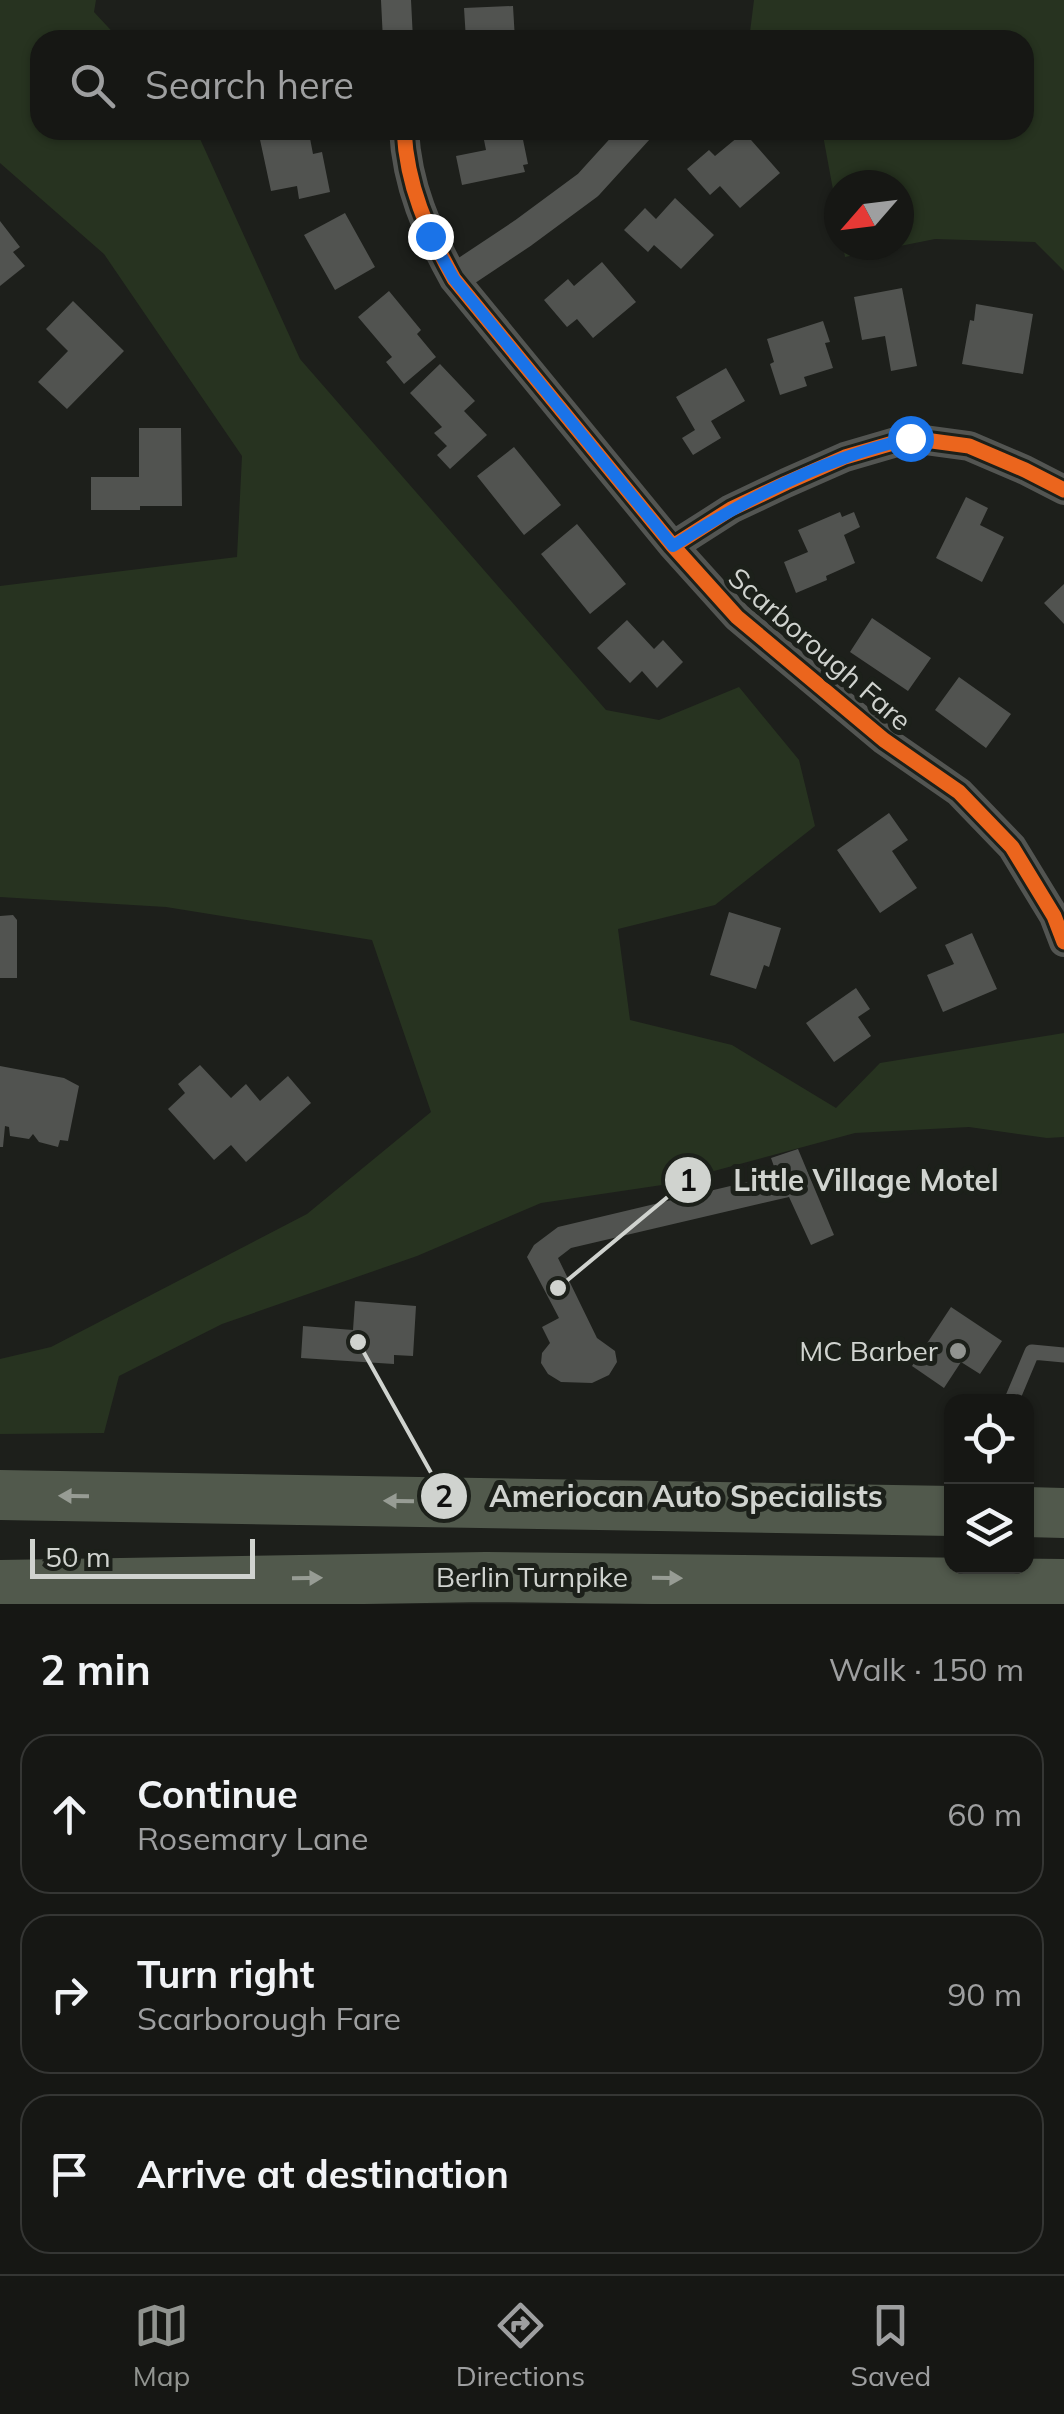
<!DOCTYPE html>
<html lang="en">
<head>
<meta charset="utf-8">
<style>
  :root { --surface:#161714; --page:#1f201d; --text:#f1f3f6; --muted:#9e9fa0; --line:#353634; --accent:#919490 }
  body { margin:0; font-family:Mulish,sans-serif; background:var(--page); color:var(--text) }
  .controls { position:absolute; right:30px; bottom:30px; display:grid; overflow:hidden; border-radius:20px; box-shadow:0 2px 8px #0004 }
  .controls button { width:90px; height:90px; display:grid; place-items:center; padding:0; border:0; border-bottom:2px solid var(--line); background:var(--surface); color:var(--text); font:50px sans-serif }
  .compass { position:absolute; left:824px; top:170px; width:90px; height:90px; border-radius:50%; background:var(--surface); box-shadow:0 2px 8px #0004; rotate:242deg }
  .scale { position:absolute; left:30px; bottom:25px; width:225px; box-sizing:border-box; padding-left:10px; border:5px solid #d0d3cf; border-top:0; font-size:28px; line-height:35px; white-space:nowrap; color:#d0d3cf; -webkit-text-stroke:8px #1c201a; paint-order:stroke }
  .stop { position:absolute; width:30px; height:30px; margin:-22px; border:8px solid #1a73e8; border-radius:50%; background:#fff }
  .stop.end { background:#1a73e8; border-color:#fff; box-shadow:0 2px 10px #0008 }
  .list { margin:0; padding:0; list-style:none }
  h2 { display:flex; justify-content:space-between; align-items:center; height:130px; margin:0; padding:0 40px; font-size:42px }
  h2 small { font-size:32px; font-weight:400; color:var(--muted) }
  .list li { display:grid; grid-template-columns:65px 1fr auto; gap:30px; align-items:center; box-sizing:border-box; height:160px; margin:0 20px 20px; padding:0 20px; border:2px solid var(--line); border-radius:30px }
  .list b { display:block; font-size:38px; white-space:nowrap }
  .list p { margin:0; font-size:32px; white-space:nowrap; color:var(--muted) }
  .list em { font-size:32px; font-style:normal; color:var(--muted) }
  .icon { flex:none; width:55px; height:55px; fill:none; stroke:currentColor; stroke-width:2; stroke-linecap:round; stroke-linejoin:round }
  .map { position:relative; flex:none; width:1064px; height:1604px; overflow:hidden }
  .search { position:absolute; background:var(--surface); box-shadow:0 2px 8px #0004; left:30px; right:30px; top:30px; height:110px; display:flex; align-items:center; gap:25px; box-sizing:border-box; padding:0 35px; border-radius:30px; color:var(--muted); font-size:38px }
  .sheet { height:670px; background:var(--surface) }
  nav { display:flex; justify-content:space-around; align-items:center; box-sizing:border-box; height:140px; border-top:2px solid var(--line); background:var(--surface); font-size:28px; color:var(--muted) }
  nav a { display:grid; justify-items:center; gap:5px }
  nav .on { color:var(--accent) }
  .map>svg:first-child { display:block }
  .green { fill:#273320 }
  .building { fill:#515350 }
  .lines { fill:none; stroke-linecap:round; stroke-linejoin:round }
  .service { stroke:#535552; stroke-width:15 }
  .minor { stroke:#535552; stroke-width:30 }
  .trunk { stroke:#51594c; stroke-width:50 }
  .cycleway-casing { stroke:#1c201a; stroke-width:21 }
  .cycleway { stroke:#eb651d; stroke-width:15 }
  .oneway { fill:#979c94 }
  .route { stroke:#1a73e8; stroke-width:12 }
  .poi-dot { fill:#919490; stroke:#1c201a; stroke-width:4 }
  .labels { text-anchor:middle; stroke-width:10; stroke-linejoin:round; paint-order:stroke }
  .street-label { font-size:28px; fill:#d0d3cf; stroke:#1c201a }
  .poi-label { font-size:28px; fill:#d0d3cf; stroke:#1c201a; text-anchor:end }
  .leader { fill:none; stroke:#d0d3cf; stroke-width:4 }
  .callout-dot { fill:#d0d3cf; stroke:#1c201a; stroke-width:4 }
  .mark-label { font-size:30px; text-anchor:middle; font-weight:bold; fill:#111 }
  .callout-label { font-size:30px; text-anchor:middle; font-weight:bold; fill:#d0d3cf; stroke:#1c201a; stroke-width:10; stroke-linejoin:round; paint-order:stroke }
</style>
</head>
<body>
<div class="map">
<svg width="1064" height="1604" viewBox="0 0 1064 1604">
  <rect width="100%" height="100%" fill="#1d1f1b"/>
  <path class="green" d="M0,0H96L94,12L120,40H40V130H196L300,359L606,710L659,720L739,687L799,760L815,826L715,905L618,929L630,1020L732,1045L836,1108L880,1063L1064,1033V1137L1047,1138L969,1127L855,1133L662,1185L541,1203L417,1256L222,1324L119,1376L104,1433L0,1434V1359L51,1347L307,1214L431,1112L372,940L166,907L0,897V586L237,557L242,456L104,254L0,163Z
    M754,0H1064V271L1035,242L935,239L845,257L843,245H899V185H839V222L822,130H1024V40H749Z"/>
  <path class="building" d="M513,6L515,40H466L464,8Z
    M252,31H283V40H252Z
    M286,130H300L301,135L309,133L313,154L322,152L330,192L299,199L297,186L271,191L259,135Z
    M482,130H521L528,164L523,165L525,172L462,185L456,156L486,150Z
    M744,132L780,173L740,208L720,186L710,195L687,169L709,150L715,156Z
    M675,198L714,235L681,269L654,245L648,252L624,230L645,208L656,219Z
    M345,213L375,267L335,290L304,235Z
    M0,221L20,247L13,252L25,266L0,286Z
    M602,262L636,302L593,338L577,319L567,327L544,300L568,279L574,286Z
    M902,288L917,366L891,371L885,336L862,340L854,297Z
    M389,291L421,330L417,334L436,357L404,384L386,362L392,357L358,317Z
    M73,301L124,351L67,409L38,382L68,351L46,329Z
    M976,304L1033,314L1023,374L962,364L970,320L974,321Z
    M823,321L830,342L825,343L833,368L804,377L807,386L780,395L770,364L774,362L767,339Z
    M440,364L475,401L464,411L487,435L450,469L437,455L447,446L434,433L442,427L410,393Z
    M726,368L745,401L711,421L721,438L693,455L682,438L695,430L676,397Z
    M139,428H181L182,506H140V510H91V477H139Z
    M514,447L561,505L524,535L477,476Z
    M966,497L988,508L980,525L1004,537L982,582L936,558Z
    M840,512L842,517L854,512L860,527L844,535L855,563L826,576L827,580L796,593L784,562L808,552L798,530Z
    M577,524L626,584L590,614L541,554Z
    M1064,584V624L1044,603Z
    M872,618L931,658L908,691L850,652Z
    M627,620L654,649L663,640L683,662L657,688L642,671L630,683L597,648Z
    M959,677L1011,714L986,748L935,710Z
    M889,813L908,840L892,851L917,888L880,913L837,850Z
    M729,912L781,928L769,967L764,965L756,989L710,975Z
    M13,915L17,920V978H0V916Z
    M972,933L997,989L943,1012L927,975L954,964L945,945Z
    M856,988L870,1009L858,1017L871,1036L834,1062L806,1023Z
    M200,1065L231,1098L246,1084L260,1101L288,1076L311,1103L246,1162L231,1145L214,1160L168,1109L185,1093L178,1084Z
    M0,1066L64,1078L79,1086L68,1141L60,1140L58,1147L39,1142L33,1134L29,1139L10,1136L9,1127L5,1126L3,1147H0Z
    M798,1149L834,1235L811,1245L789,1197L571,1248L558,1258L597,1338L615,1351L617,1362L609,1375L592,1383L561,1382L548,1374L541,1363L542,1353L550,1343L542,1327L559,1318L527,1257L534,1245L558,1227L777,1175L771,1158Z
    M355,1301L416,1306L413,1356L394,1355V1364L301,1358L303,1326L353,1330Z
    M951,1307L1002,1341L980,1374L961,1362L944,1388L912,1366Z"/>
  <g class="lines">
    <path class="service" d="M1011,1402L1032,1352L1064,1355"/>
    <path class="minor" d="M396,0L398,40
      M404,130C407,187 427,230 454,279L673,546L737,617L884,740L959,792L1012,847L1054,916L1064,942
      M454,279L523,233L588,185L638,130
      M673,546L731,509L786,483L845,457L910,438L969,446L1025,470L1064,490"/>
    <path class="trunk" d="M0,1495L952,1511
      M1026,1512L1064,1513
      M0,1585L486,1577L1064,1584"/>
    <defs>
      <path id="cycleway" d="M404,130C407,187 427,230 454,279L673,546L737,617L884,740L959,792L1012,847L1054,916L1064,942
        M673,546L731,509L786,483L845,457L910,438L969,446L1025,470L1064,490"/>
    </defs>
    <use href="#cycleway" class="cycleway-casing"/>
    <use href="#cycleway" class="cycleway"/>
  </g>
  <defs><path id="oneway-solid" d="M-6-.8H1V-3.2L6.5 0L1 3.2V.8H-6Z" transform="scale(2.5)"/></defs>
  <g class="oneway">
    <use href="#oneway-solid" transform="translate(74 1496) rotate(-179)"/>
    <use href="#oneway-solid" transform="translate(399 1501) rotate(-179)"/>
    <use href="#oneway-solid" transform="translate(307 1578) rotate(-1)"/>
    <use href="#oneway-solid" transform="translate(667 1578) rotate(1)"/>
  </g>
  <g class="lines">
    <path class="route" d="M430,236L454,279L673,546C727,511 783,480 844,458C865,450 888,444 910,438"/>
  </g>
  <circle class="poi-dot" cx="958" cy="1351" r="10"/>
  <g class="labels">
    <g class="street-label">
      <text transform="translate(820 649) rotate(41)" y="10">Scarborough Fare</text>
      <text x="532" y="1587">Berlin Turnpike</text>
    </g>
    <g class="poi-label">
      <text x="938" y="1361">MC Barber</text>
    </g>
  </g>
  <path class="leader" d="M558 1288L688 1180M358 1342L444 1496"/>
  <g class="callout-dot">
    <circle cx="558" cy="1288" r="10"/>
    <circle cx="358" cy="1342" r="10"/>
    <circle cx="688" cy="1180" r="25"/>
    <circle cx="444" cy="1496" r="25"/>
  </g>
  <g class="mark-label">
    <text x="688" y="1191">1</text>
    <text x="444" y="1507">2</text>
  </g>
  <g class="callout-label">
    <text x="866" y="1191">Little Village Motel</text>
    <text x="686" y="1507">Ameriocan Auto Specialists</text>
  </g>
</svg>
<div class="controls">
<button><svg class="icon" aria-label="locate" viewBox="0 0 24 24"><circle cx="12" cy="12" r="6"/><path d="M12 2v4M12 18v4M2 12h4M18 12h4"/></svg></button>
<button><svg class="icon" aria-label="layers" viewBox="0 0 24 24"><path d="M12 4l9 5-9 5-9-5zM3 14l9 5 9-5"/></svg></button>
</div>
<svg class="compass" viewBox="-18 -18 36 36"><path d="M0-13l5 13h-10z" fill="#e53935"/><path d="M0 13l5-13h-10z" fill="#9e9fa0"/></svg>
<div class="scale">50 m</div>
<div class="stop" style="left:910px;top:438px"></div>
<div class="stop end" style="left:430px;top:236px"></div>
<div class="search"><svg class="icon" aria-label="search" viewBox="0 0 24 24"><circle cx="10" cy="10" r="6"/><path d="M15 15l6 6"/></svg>Search here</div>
</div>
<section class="sheet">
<h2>2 min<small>Walk · 150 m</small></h2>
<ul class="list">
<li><svg class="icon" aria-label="ahead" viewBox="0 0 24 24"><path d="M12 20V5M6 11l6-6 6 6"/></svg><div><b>Continue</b><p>Rosemary Lane</p></div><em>60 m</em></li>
<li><svg class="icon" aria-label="right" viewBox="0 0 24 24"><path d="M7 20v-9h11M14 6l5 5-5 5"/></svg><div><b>Turn right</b><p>Scarborough Fare</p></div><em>90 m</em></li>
<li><svg class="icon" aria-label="arrive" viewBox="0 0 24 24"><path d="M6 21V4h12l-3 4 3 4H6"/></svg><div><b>Arrive at destination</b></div></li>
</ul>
</section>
<nav>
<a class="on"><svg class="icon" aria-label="map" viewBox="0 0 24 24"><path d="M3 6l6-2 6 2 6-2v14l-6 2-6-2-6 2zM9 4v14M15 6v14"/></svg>Map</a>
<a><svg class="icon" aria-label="directions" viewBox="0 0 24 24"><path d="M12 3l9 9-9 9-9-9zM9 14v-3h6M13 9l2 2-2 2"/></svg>Directions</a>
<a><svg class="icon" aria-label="saved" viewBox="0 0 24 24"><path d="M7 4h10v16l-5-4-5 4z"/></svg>Saved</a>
</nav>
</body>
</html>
